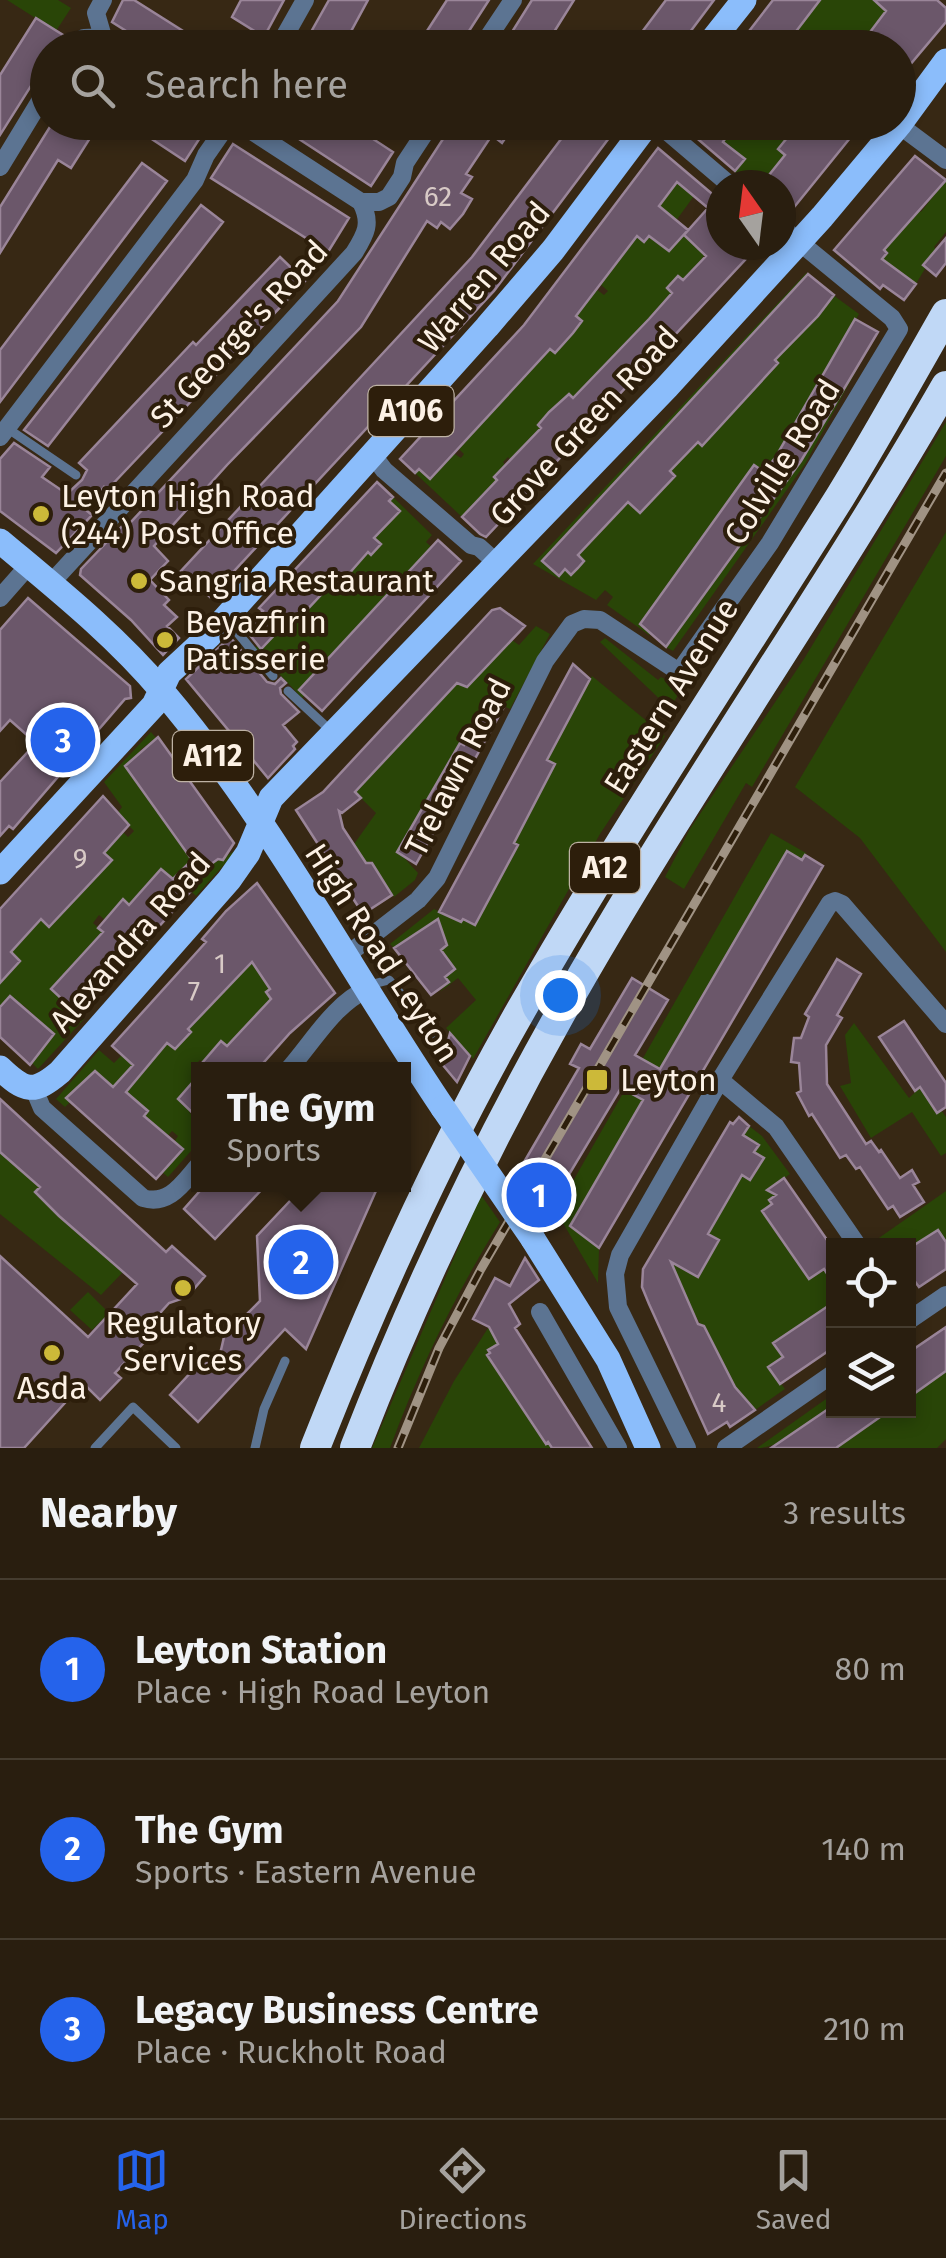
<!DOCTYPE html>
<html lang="en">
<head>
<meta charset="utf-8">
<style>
  :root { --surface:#291e0f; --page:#312718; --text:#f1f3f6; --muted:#a5a29e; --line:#453c2f; --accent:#2563eb }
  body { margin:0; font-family:"Fira Sans",sans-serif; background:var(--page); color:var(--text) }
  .controls { position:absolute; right:30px; bottom:30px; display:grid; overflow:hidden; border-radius:0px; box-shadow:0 5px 15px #0003 }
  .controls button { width:90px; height:90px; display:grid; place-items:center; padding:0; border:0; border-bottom:2px solid var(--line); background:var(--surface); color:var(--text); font:50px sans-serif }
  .compass { position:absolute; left:706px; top:170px; width:90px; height:90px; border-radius:50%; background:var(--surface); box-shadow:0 5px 15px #0003; rotate:346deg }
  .you { position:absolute; left:560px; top:995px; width:35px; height:35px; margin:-25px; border:8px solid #fff; border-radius:50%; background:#1a73e8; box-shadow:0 0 0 15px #1a73e833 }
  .badge { display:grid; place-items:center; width:65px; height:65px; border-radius:50%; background:var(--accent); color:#fff; font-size:32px; font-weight:700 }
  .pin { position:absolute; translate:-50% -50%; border:5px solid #fff; box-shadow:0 2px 10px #0006 }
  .popup { position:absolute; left:191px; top:1062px; width:220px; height:130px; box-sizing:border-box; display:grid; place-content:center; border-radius:0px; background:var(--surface); filter:drop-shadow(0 2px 8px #0005); font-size:32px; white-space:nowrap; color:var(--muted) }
  .popup b { font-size:38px; color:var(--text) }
  .popup::after { content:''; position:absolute; left:50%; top:100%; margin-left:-20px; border:20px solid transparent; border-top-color:var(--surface) }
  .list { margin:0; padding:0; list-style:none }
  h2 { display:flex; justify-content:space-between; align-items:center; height:130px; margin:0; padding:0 40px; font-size:42px }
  h2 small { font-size:32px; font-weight:400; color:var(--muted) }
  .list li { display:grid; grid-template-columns:65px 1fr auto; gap:30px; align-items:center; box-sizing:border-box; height:180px; padding:0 40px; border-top:2px solid var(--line) }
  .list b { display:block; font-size:38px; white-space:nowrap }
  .list p { margin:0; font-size:32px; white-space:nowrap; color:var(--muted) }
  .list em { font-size:32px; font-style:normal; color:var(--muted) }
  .icon { flex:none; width:55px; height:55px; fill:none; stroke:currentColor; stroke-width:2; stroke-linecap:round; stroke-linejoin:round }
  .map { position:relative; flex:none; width:946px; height:1448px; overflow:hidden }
  .search { position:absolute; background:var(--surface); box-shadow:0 5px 15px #0003; left:30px; right:30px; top:30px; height:110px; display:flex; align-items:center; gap:25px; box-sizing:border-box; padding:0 35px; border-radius:55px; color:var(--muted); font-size:38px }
  .sheet { height:670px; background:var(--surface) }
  nav { display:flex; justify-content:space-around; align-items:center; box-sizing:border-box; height:140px; border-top:2px solid var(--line); background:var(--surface); font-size:28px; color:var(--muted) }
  nav a { display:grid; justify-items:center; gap:5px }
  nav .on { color:var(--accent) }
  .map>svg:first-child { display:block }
  .green { fill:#294507 }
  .building { fill:#6b576a; stroke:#9a8599; stroke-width:2.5 }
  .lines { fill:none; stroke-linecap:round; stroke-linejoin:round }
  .lane { stroke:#5c7492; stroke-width:9 }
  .street { stroke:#5c7492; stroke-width:18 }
  .primary { stroke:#8bbdfb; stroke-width:25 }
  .highway { stroke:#c0d8f6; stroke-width:30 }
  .rail-casing { stroke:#a09384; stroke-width:9 }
  .rail { stroke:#2d1e0b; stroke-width:5; stroke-dasharray:15; stroke-linecap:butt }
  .primary-bridge { stroke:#8bbdfb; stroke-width:25 }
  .poi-dot { fill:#ccb939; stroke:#2d1e0b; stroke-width:4 }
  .labels { text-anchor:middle; stroke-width:8; stroke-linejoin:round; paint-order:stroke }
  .number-label { font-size:28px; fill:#d8cac6 }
  .shield { fill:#2d1e0b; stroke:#beb2a4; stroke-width:2.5 }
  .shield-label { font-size:30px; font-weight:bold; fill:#fcf1e5 }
  .street-label { font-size:32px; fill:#fcf1e5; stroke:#2d1e0b }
  .poi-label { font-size:32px; fill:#fcf1e5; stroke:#2d1e0b; text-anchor:start }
</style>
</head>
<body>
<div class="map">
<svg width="946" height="1448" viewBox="0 0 946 1448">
  <rect width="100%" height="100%" fill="#372814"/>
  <path class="green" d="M7,0H58L71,8L56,31Z
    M820,0H873L878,4L899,0L887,32L876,24L864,47H794L797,43L791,38Z
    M736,122L800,123L778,149L785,155L779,163L793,174L788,180L773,169L760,185H751L735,172L745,159L734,150L723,162L714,153L731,132L723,126Z
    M946,180V232L934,247L936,250L913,289L884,267L872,284L858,271L869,259L881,260L887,253L872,239L915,208L921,212Z
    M677,182L702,185L659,244L669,251L685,234L692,240L704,227L697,220L707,209L717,218C708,252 701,272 667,288L672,293L626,343L578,403L569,394L538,425L544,431L528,441L513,462L508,457L503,462L505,465L494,477L497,480L462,517L415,473L419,469L430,478L453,453L461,458L464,454L458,448L550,349L555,353L566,341L574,315L596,289L604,295L608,291L600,284L636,236L644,242L654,213L667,195L656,186L671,190Z
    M806,273L808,274L565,569L572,575L584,561L578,555L628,502L640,513L663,465L677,464L690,450L794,325L803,332L818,316L810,308L833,295L859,314L775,458L704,535L674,576L680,590L669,583L657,600L663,614L652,607L640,623L651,632L649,635L607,605L613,597L605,590L596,600L533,564Z
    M879,329L805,464L673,651L666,647L802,459Z
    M946,422V456L752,787L746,783L684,889L665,877L690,829L804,659Z
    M393,497L432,535L426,542L438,553L302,698L255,648L261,643L264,646L277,633L279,619L290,628L335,580L340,584L358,563L354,559L353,538L371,555L380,545L374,538L380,532L377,528L381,525L384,527L399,511L389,501Z
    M946,532V952L860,838L795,787Z
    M536,626L550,634L510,709L491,700L465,745L460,744L398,851L418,873L415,880L394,897L371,861L360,867L352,847L376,813L355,792L455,685L512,640L519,645Z
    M605,638L658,680L661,677L682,688L670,709L600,642Z
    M592,676L665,736L600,834L473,1059L446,1028L476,1000L458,978L440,992L449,982L430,957L447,944L431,924L394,948L390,944L434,909L461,922L463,919L476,924L483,909L471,903L476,894L489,900L515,852L518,845L504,838L535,802L555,764L547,760Z
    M151,732L156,738L140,750L142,754L125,767L152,805L170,793L201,871L238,849L196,896L176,877L173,879L161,869L146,886L156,899L144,888L110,924L99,915L93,923L103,932L51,989L84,1019L38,1069L32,1063L54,1034L41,1023L29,1036L26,1033L38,1019L23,1005L11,1018L10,996L0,1007V975L5,978L20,961L11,952L39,922L27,911L50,926L63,912L79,878L89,886L112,860L104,853L122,831L128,837L134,831L117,814L122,807L104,782Z
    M771,833L806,853L635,1114L646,1132L630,1123L621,1137L633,1154L617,1145L596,1181L607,1198L591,1189L583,1203L594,1221L578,1212L570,1226L599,1248L598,1283L556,1211Z
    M253,947L273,1002L239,1058L221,1042L213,1050L218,1056L210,1069L200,1060L194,1066L198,1071L196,1080L198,1094L190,1086L189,1112L198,1122V1143L168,1177L162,1172L183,1149L175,1141L178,1136L172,1131L155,1150L137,1134L117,1084L101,1101L81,1083L67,1098L70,1102L65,1107L56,1099L99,1050L114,1063L122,1055L143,1073L149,1066L135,1053L167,1042L175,1049L191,1032L188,1029L240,974L215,951Z
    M854,1023L909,1098L924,1084L934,1099L930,1103L936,1113L941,1110L946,1117V1153L941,1156L912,1112L871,1138L840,1086L851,1083L845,1035Z
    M749,1126L762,1136L790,1174L771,1188L775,1195L770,1200L772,1204L762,1211L767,1219L784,1212L769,1222L779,1237L795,1227L785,1244L809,1279L833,1266V1302L773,1343L783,1357L769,1367L785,1389L755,1410L746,1398L719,1416L702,1327L672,1274L674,1269L669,1266L671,1262L698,1277L718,1240L692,1225L697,1217L713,1226L742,1175L751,1180L756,1173L731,1157L754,1152L759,1145L743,1135Z
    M0,1145L33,1181L46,1168L59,1216L76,1232L82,1226L123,1272L101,1295L0,1214Z
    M946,1191V1242L911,1249L908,1246L880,1245L876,1240Z
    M481,1195L500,1222C456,1293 419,1369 390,1448H372Z
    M88,1292L109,1313L92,1330L70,1310Z
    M490,1325L496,1340L501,1342L488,1349L487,1355L504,1374L501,1376L517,1394L516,1399L521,1400L527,1417L544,1436L541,1438L545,1444L563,1448H419L454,1381Z
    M946,1366V1439L937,1448H834L888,1410H908L909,1392Z
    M833,1394V1405C811,1420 784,1448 757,1448Z"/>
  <path class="building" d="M123,0H134L210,48H153L112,22Z
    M241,0H284L264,37L232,17Z
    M329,0H368L342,48H302Z
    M447,0H489L458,48H416Z
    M532,0H574L544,48H502Z
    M666,0H714L678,48H630Z
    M773,0H820L791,38L803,48H736Z
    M874,0H937L946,8V22L898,79V48H858L886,11Z
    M36,18L63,35L55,48H48V59L0,135V75Z
    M53,122H82L79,127L92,135L71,168L58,160L0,253V207Z
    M126,122H199L207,127L185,161Z
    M273,122H347L393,152L371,186Z
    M454,122H500L510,131L502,143L492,135L466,174L472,177L461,193L472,199L463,214L450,229L441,222L437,228L427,221L361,327L227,465L154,546L168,561L150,580L169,600L164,605L177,617L167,626L179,638L163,655L131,620L80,575L81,569L126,522L129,524L338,301Z
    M574,122H621L494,291L210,597L181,571L472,257Z
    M678,122H736L723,142L745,159L735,171Z
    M800,122H863L787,216L781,215V185H761L785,155L778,149Z
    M233,144L349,218L328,252L211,178Z
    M658,148L717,198L721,194V245H759L486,537L480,534L462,517L497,480L494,477L541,428L538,425L549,412L569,394L573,398L649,319L672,293L667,288L678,276L683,280L706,256L684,235L708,208L677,182L659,206L688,230L669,251L649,236L644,242L637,236L576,316L582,321L573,333L555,353L550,349L430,479L419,469L415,473L400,459L524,325Z
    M915,156L946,180L884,250L887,253L882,259L916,284L904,300L883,285L880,289L834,250Z
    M142,163L167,181L0,402V350Z
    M201,205L223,222L133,337L48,446L24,430Z
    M946,238V263L936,276L923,265Z
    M280,257L305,281L107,490L104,487L86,510L92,515L56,553L0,511V459L14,443L50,467L42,477L67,494L82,480L87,470L79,463L193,342L196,345Z
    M808,274L834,295L818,316L775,360L778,363L702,446L698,442L670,471L675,476L640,513L628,502L578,555L584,561L578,568L571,575L565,569L559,576L542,561Z
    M855,319L878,332L801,461L666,647L640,624L754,465L764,472L775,458Z
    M377,482L393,497L389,501L400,511L374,538L381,544L371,555L368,552L339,585L335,580L289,629L285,624L261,649L245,629L263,611L259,608Z
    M438,540L461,561L322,711L299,690Z
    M28,598L130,686L131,698L125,699L13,829L9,826L0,836V782L36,743L10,720L0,731V630Z
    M500,608L525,626L467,687L457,683L355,792L361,798L342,813L339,811L343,828L366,863H372L392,895L363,914L296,810L323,792L492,610Z
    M230,637L267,682L275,684L281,678L286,683L280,688L281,694L299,712L283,725L297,742L293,746L295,749L268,778L186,679Z
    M573,664L590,679L547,760L555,764L514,843L518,845L475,925L463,919L461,922L439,912Z
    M492,700L504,707L416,864L397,852L460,743L464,745Z
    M158,737L234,843L223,860L218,859L184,884L191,891L79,1015L51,989L103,932L98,928L123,899L129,905L161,869L173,879L192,860L125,766Z
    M103,796L129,825L104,853L112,860L49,927L41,919L11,952L20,961L0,983V909Z
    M787,851L802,860L805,855L823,866L599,1248L570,1226L643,1100L621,1088L553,1201L555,1218L547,1214L542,1223L513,1181L579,1068L570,1064L581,1044L590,1049L632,978L668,1000L635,1055L660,1069Z
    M257,883L335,993L290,1033L257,1070H196L221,1041L227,1046L271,999L266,992L270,989L252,962L188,1029L191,1032L175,1049L167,1043L126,1092L148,1111L144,1116L183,1149L156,1179L66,1098L95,1071L113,1087L133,1065L112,1046L206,942L202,939L226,911Z
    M438,919L447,945L441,950L455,969L445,977L449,982L431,995L394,948Z
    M837,959L861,974L837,1015L842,1018L826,1045L827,1084L866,1144L871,1141L879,1152L881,1150L900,1178L912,1170L919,1182L913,1185L924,1202L900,1217L893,1206L888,1209L860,1167L856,1169L846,1155L840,1158L812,1114L809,1116L797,1093L801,1091L799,1063L791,1062L794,1038H801L809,1017L805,1014Z
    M10,996L54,1034L30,1065L0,1037V1007Z
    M904,1021L946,1083V1107L937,1113L920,1087L915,1091L879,1037Z
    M450,1033L470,1056L457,1082L442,1064Z
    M198,1076V1118L178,1099Z
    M0,1099L166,1252L172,1246L205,1276L187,1297L169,1303L161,1312L155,1331L115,1373L121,1378L100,1400L83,1383L24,1448H0V1256L88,1337L137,1284L59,1216L35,1192L40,1187L0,1152Z
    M739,1117L749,1126L743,1135L759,1145L754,1152L764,1158L750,1180L742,1175L708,1234L719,1240L698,1277L671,1262L698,1324L704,1326L735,1387L755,1410L730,1427L727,1422L708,1434L649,1304L642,1287L643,1269L730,1122L733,1124Z
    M784,1178L834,1250V1284L824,1269L809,1279L762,1211L772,1204L769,1200L776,1195L767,1190Z
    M206,1184H267L215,1239L184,1209Z
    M306,1184H379L306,1349L285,1329L198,1422L170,1395L194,1369L214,1360L221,1350L224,1337L260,1301L257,1236Z
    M938,1230L946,1242V1269L919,1287L908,1272V1249Z
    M525,1258L539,1280L509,1304L520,1324L515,1328L592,1448H552L548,1442L546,1444L487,1355L490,1353L488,1350L498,1344L489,1327L473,1319L495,1278L510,1286Z
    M834,1302V1347L780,1384L768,1367L783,1357L773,1343Z
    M946,1327V1371L908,1398V1353Z
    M834,1405V1410H890L836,1448H771Z"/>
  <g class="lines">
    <path class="lane" d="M4,426L76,475
      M227,620L273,676
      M288,691L330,730
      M369,985L389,980L437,1037
      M95,1448L133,1407L176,1448
      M255,1448L264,1409L285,1361"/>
    <path class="street" d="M103,0L96,13L103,37
      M72,48L84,38L103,37
      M278,48L305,0
      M481,48L513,0
      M238,122L361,202
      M656,122L730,185
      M899,125L946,160
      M0,167L48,88
      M361,202H379L389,197L402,177L405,163L432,122
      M0,437L195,180L206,155L229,122
      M372,454L384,470L471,545L479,547L498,564
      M52,582L354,253C366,234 372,223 361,202
      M0,598L29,565
      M347,955L418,900L437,878L545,661L572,624L584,619L600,620L679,672L770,543L899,329L892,318L781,227
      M288,1070C313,1042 333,1005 367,989
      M720,1080L776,1127L858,1246
      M34,1089L42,1108L143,1198C169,1206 183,1183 198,1166
      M540,1312L618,1448
      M908,1321L946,1295
      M687,1448L618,1307L615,1274L620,1255L720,1080L830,903L835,901L842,904L946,1024
      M726,1448L834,1373"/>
    <path class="primary" d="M706,48L744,0
      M0,541C56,588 115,635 162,691C271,819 350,970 443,1108
      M0,872L154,705L169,673L210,635L487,327L553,250L649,122
      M0,1068C25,1092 34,1094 60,1072L229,880L248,853L271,798L667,387L822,217L899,125L946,61
      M533,1239L608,1359L648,1448"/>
    <path class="highway" d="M315,1448C377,1291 447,1137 532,991C629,823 737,661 840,497C877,437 911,375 946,314
      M355,1448C413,1298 483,1151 562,1011C682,798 824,598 946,386"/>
    <defs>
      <path id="rail" d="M398,1448L439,1348L481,1269L946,473"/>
    </defs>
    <use href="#rail" class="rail-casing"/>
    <use href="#rail" class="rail"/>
    <path class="primary-bridge" d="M443,1108L533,1239"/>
  </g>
  <g class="poi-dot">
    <circle cx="41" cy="514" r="10"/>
    <circle cx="139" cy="581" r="10"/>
    <circle cx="165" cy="640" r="10"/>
    <rect x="585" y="1068" width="24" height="24" rx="5"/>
    <circle cx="183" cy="1288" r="10"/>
    <circle cx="52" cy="1353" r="10"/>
  </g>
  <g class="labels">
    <g class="number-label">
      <text x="438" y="206">62</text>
      <text x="80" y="868">9</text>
      <text x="220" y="973">1</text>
      <text x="194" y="1001">7</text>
      <text x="719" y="1412">4</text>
    </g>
    <g class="shield">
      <rect x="368.5" y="386" width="85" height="50" rx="8"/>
      <rect x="173" y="731" width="80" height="50" rx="8"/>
      <rect x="570" y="843" width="70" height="50" rx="8"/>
    </g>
    <g class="shield-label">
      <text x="411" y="421">A106</text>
      <text x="213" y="766">A112</text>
      <text x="605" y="878">A12</text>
    </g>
    <g class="street-label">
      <text transform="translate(484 277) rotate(-50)" y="11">Warren Road</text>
      <text transform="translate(239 334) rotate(-47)" y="11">St George's Road</text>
      <text transform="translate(584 426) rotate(-47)" y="11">Grove Green Road</text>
      <text transform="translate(782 462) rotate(-58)" y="11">Colville Road</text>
      <text transform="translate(671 696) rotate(-58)" y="11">Eastern Avenue</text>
      <text transform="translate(458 767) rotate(-63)" y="11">Trelawn Road</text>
      <text transform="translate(130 942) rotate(-49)" y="11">Alexandra Road</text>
      <text transform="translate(382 953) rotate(57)" y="11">High Road Leyton</text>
    </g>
    <g class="poi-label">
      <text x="61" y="507">Leyton High Road<tspan x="61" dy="37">(244) Post Office</tspan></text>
      <text x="159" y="592">Sangria Restaurant</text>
      <text x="185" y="633">Beyazfirin<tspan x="185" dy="37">Patisserie</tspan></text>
      <text x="620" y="1091">Leyton</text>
      <text x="183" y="1334" text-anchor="middle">Regulatory<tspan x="183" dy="37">Services</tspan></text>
      <text x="52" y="1399" text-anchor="middle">Asda</text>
    </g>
  </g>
</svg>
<div class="controls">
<button><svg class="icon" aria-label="locate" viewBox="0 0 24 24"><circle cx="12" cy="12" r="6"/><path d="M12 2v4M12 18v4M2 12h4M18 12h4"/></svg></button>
<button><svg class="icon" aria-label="layers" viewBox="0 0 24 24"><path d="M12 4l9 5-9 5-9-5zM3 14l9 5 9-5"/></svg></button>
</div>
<svg class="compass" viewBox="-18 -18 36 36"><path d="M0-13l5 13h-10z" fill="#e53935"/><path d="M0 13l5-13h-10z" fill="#a5a29e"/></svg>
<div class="you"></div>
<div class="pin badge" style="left:539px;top:1195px">1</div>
<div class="pin badge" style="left:301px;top:1262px">2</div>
<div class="popup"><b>The Gym</b>Sports</div>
<div class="pin badge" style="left:63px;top:740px">3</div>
<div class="search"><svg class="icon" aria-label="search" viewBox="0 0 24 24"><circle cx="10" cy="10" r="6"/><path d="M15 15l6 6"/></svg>Search here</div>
</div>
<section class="sheet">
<h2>Nearby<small>3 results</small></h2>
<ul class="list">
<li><span class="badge">1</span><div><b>Leyton Station</b><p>Place · High Road Leyton</p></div><em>80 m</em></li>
<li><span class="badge">2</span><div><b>The Gym</b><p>Sports · Eastern Avenue</p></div><em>140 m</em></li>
<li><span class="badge">3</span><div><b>Legacy Business Centre</b><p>Place · Ruckholt Road</p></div><em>210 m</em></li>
</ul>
</section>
<nav>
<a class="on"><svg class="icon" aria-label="map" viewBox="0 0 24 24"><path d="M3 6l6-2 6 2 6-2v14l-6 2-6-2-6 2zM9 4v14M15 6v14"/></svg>Map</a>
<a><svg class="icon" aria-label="directions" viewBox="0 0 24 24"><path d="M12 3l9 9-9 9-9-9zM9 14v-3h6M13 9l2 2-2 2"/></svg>Directions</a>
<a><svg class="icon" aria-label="saved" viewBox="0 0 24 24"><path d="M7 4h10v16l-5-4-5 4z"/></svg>Saved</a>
</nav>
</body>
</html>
